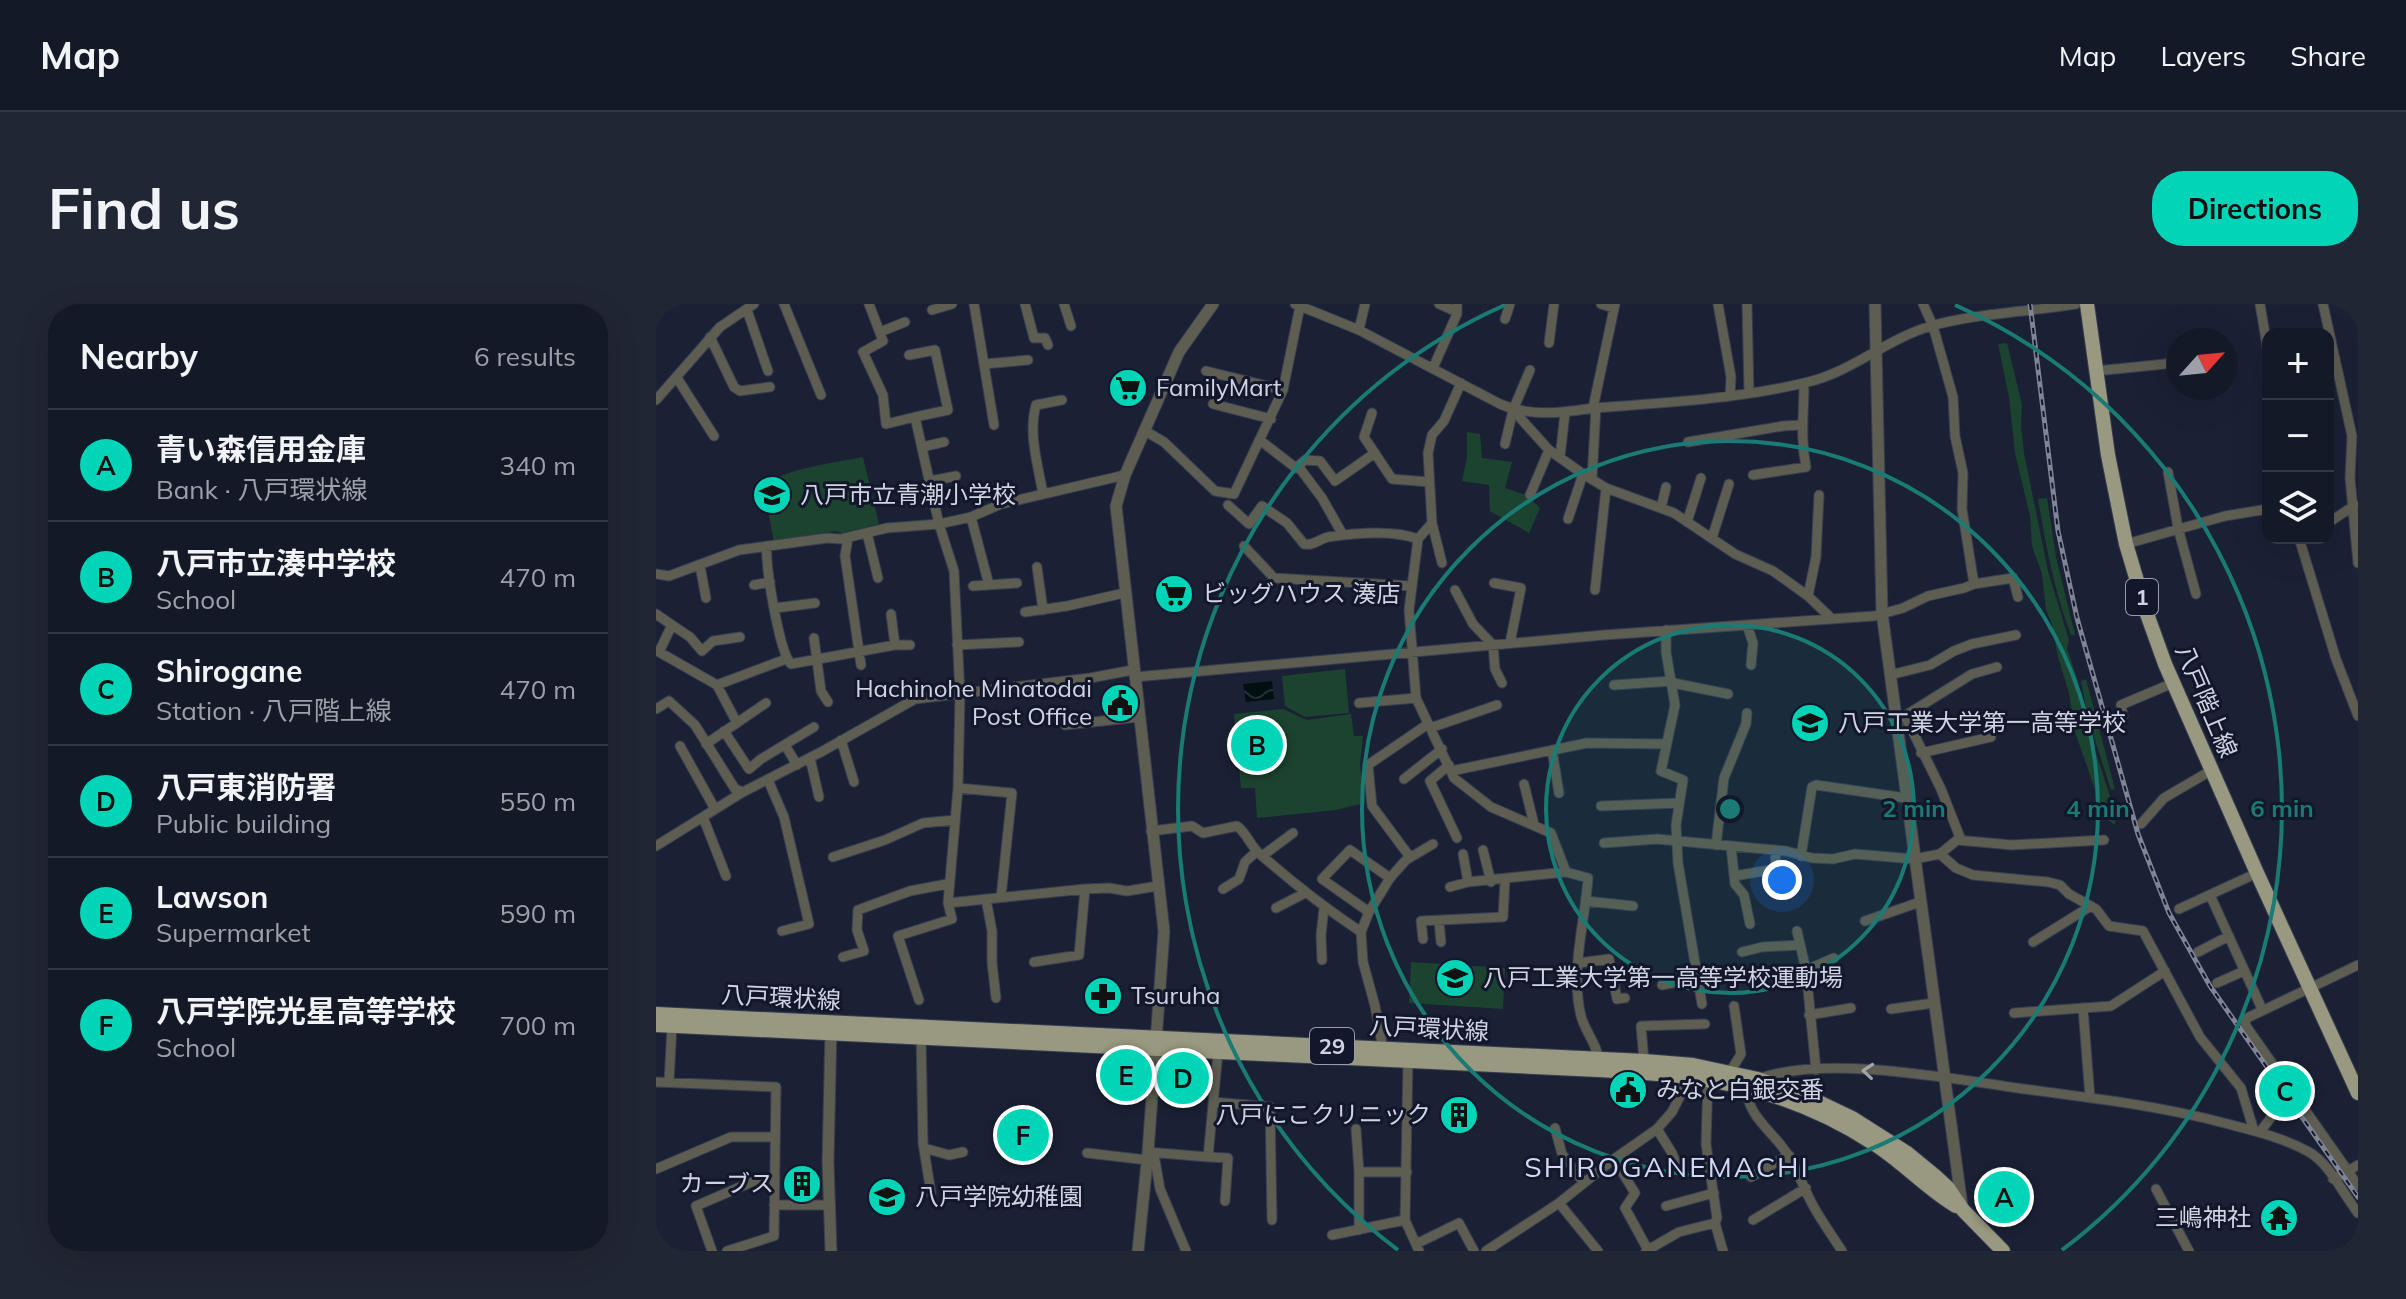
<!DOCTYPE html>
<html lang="en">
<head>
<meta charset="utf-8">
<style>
  :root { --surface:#141928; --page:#212634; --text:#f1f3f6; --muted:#9da0a8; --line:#333845; --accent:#00d5b7 }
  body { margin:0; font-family:Mulish,"Noto Sans JP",sans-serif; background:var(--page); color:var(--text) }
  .controls { position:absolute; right:24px; top:24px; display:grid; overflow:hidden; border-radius:16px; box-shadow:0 8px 32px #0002 }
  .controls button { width:72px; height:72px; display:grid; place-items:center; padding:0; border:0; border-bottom:2px solid var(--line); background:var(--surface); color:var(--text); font:40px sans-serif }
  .compass { position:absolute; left:1510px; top:24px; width:72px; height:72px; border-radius:50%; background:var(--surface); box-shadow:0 8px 32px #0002; rotate:63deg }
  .you { position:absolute; left:1126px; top:576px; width:28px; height:28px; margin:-20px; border:6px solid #fff; border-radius:50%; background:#1a73e8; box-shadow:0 0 0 12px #1a73e833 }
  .badge { display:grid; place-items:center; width:52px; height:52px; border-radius:50%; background:var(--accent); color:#111; font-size:26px; font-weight:700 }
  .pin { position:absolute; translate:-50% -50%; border:4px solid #fff; box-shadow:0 2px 8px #0006 }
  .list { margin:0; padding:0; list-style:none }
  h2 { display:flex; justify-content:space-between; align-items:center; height:104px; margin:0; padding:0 32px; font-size:34px }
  h2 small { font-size:26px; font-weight:400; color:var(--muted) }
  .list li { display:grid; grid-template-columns:52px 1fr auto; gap:24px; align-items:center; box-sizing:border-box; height:112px; padding:0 32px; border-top:2px solid var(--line) }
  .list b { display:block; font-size:30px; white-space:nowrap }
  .list p { margin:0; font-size:26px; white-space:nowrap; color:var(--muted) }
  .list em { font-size:26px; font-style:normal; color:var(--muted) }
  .icon { flex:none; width:44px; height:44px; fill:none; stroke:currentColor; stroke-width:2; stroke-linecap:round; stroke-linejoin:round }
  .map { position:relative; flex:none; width:1702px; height:947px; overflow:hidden; border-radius:32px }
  header { display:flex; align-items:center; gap:48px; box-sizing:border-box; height:112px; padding:0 40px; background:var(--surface); border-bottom:2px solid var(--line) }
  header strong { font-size:38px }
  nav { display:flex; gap:44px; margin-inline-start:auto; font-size:28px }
  .intro { display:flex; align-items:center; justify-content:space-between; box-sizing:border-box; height:192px; padding:0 48px }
  h1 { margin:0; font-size:56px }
  .button { padding:20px 36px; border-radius:32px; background:var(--accent); color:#111; font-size:28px; font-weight:700 }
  main { display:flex; gap:48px; padding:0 48px }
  aside { flex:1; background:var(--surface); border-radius:32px; box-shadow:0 8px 32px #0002 }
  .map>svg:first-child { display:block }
  .grass { fill:#1c432f }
  .water { fill:url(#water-waves) }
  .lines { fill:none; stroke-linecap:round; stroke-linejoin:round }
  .minor-casing { stroke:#383e51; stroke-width:11 }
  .tertiary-casing { stroke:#383e51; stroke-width:13 }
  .primary-casing { stroke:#383e51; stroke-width:16 }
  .minor { stroke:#5d5d52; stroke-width:9 }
  .tertiary { stroke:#5d5d52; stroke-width:11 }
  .primary { stroke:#999981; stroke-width:14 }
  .rail-casing { stroke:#808596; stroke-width:5 }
  .rail { stroke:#12172b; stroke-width:2; stroke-dasharray:6; stroke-linecap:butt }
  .oneway { stroke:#a2a4a8 }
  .ring { fill:none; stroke:#197b74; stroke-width:4 }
  .labels { text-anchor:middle; stroke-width:6; stroke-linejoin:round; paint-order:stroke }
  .shield { fill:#12172b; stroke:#979bab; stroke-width:2 }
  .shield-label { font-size:22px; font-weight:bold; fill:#d0d4e2 }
  .poi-label { font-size:24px; fill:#d0d4e2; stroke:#12172b; text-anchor:start }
  .street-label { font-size:24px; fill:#d0d4e2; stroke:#12172b }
  .quarter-label { font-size:28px; letter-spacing:2px; fill:#d1d9f5; stroke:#12172b }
  .centre { fill:#197b74; stroke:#12172b; stroke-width:4 }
  .ring-label { font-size:24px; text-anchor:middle; font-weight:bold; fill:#197b74; stroke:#12172b; stroke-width:6; stroke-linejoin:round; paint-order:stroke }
</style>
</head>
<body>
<header>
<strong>Map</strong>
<nav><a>Map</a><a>Layers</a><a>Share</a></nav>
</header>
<div class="intro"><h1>Find us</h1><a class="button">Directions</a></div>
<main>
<aside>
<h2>Nearby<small>6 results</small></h2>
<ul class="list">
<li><span class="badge">A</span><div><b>青い森信用金庫</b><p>Bank · 八戸環状線</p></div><em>340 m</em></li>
<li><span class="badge">B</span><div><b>八戸市立湊中学校</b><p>School</p></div><em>470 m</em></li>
<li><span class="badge">C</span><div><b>Shirogane</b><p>Station · 八戸階上線</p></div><em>470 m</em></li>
<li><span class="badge">D</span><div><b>八戸東消防署</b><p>Public building</p></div><em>550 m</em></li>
<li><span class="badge">E</span><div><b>Lawson</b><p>Supermarket</p></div><em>590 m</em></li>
<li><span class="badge">F</span><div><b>八戸学院光星高等学校</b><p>School</p></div><em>700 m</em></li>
</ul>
</aside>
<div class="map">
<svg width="1702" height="947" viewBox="0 0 1702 947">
  <defs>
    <pattern id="water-waves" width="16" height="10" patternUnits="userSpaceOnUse" patternTransform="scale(2)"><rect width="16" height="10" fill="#000f11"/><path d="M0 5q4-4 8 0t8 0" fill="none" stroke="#243133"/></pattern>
  </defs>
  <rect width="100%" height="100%" fill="#1b2135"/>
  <path class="grass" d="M1351,39L1366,101L1365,123L1368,149L1392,267L1413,336L1411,345L1422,377L1431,421L1459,508V521L1449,514L1419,428L1413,389L1402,353L1396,320L1390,306L1386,270L1376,242L1374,212L1359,149L1353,93L1342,40Z
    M811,128L824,130L826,154L856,158L849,184L870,191L884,204L873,229L834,207L833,181L806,177L811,153Z
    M207,153L223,220L189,230L179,227L118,237L107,183C127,164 180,159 207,153Z
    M1391,194L1400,253L1419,331H1415C1398,287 1390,241 1382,195Z
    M689,365L693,409L649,413L629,402L626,372Z
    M1430,375L1459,485L1455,486L1432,414L1425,377Z
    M627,405L651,416L695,410L698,432H707L704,461L709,499L679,506L601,514L599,484H585L578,410Z
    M755,658L849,664L847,705L753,699Z"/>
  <path class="water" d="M616,377L618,395L590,398L587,380Z"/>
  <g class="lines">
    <defs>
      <path id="minor" d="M128,0L165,91
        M213,0L227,37L207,48L227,91L230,120L259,113L283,220L298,267L304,390L302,484L292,599L429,585L453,584L471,587L502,582
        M318,0L338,121
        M369,0L378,34H389L392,41
        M408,0L415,22
        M639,0L703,26L844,100C874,113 906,109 937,104L959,0
        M783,0L801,8
        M945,0L958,4
        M1062,0L1075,73L1074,91
        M1091,0L1093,88
        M1604,0L1612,48
        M1667,0L1696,132L1694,174L1702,259
        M91,6L112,67
        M276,6L296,0
        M849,15L854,0
        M703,26L709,0
        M224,28L249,18
        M54,33L78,83L84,87L114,83
        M893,39L898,0
        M253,51L279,46L292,106L259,113
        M328,60L372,56
        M777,64L801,10V0
        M550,67L627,86
        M1440,67L1519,59
        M21,74L58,132
        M805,79L788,117L776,131L772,149L776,219L762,235L753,306L760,394L798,474L835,503L895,529L910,568L932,574C929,618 914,667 925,712C929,728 942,741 943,758
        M0,96L64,23L98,0
        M557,100L615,115
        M937,104C1007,99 1080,95 1148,79C1195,69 1230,35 1275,22C1321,9 1372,8 1420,0
        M857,106L893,146L927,170L950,184L1018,209L1079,250L1117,267L1152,292L1176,315
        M716,109L708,133L736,175L773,178
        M489,127L508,138L559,187L578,190L627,86L644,2
        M605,137L640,164L649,156L664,157L679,177L719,149
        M1032,138L1127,122L1145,121
        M849,140L857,106L874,66
        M266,143L288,138
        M904,153L909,109
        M642,162L666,194L687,231
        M1512,168L1522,224L1540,290
        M1097,171L1150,163C1144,132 1148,110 1148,79
        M936,175L940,103
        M274,177L300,172
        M387,190C382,161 372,130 380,101L406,96
        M874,191L893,146
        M572,201L593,220L606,202L631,219L648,240C658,242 663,235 672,233C699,229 736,225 762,235
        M1005,204L1010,183
        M315,213L333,281
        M912,215L927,170
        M1031,218L1045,174
        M776,219L786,259
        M1672,219L1699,201
        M211,229L222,274
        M192,234L189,252L205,361
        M1056,234L1073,180
        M1643,234L1680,355L1702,412
        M1470,240L1569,212L1612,205
        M111,242C109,261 123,347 135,360L239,341H254
        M588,242L618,274L755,282
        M44,262L50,294
        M381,263L387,306
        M0,270L13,272L83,246L171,234L185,235L231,224L283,220L315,213L345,200L469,171
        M838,279L865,284L854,339
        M1318,280L1357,274L1362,293
        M98,281L114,278
        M317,282L361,279
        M799,286L817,320L837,341L839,365L846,379
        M939,286L950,184
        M1152,292L1160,253L1163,191
        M119,304L159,299
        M369,308L411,302L468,289
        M0,310L16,321L3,348L61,381L130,355
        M235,310L239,341
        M16,321L34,333L46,347L57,337L84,333
        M1091,321L1097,339L1095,361
        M1010,326V348L1019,401L1005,467L1027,476L1020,521L1022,559L1046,700
        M158,334L165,387L172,398
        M301,341L363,338
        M1234,371L1274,361L1298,347L1316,340L1360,331
        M479,373L948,331L1218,312L1247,304L1272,292L1308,284L1318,280L1306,205L1307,169L1299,132L1297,93L1277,22L1267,0
        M1017,379L1072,390
        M61,381L81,419
        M958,381L1016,377
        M703,399L760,394
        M0,405L13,397L39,421L79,485L87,488
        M1249,412L1285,485L1305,536
        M1467,412L1465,401L1517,379
        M1247,413L1316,370L1341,363
        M409,421L483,413
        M774,424L841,401
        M68,427L93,465L105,455L158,423
        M185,436L198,478
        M50,440L110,399
        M129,441L141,461
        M24,442L59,505
        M896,446L903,489
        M1265,449L1335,433
        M154,454L163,493
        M793,461L774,477L801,534
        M795,467L931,439L1011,440
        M748,475L786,445
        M112,476L128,513L153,620L126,627
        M868,480L878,520
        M302,484L356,489L345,593
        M945,502L1023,499
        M47,513L70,572
        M1485,520L1508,494L1556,466
        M495,527L536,522L547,529L581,522C591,529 594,542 604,550C637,579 669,604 705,628
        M948,539L1001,535L1130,547L1156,554L1177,555L1199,550L1258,555L1284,550L1301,536L1356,541L1448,536
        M1060,541L1068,474L1090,420L1091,409
        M0,542L87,488L165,448L259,395L434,374L477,366
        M1075,543L1079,580L1088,591L1094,620
        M827,546L835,578
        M807,550L812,578
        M1284,550L1300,564L1317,571L1392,578L1404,581L1413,590L1440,605L1453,622L1487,627L1544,733L1585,784L1598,827
        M606,552L637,529
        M1145,552L1156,483L1160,481L1250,494
        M177,553L229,536L267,519L299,516
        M754,553L716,502L712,461L772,420
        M1078,572L1120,565L1119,546
        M794,583L812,578L910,568
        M567,585L583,575L589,558L601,547
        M1554,591L1606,705
        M330,595L336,627V659L340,694
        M930,597L977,602
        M620,604L649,589
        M1523,605L1601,569
        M713,608L666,575L694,546L734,574
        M1209,617L1264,598
        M783,618L785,638
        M1141,627L1150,666L1160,766
        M767,635L765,617L847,613L849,576
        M1377,638L1435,602
        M1086,648L1106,643L1144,641
        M1542,648L1573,632
        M187,653L208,647L201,626L202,606L254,587L291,580
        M666,656L665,631L668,604
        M378,658L423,651L429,585
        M922,659L953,655L961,695L969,694
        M1702,661L1589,715L1590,722L1692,867L1702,861
        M1150,666L1178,654
        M1561,679L1588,667
        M1006,681L1042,674
        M263,696L242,632L296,615L292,599
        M1427,704L1434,794
        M1235,705L1278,699
        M1358,709L1455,702L1509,667
        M1153,711L1195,704
        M265,730L267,839L275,889
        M727,745L719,702L707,658L705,628L713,608L734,574L750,556L777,540
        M752,757L749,916L763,947
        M988,757L985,722L1049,720
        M1074,768L1085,750L1078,702
        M1052,773L1050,840L1061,914L1059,919L1067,947
        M1102,775C1168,750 1298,775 1368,785C1437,794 1505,802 1572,820C1599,827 1628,834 1653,848C1674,860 1687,890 1702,909
        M0,778L120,783L118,932L71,947
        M13,778L16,722
        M1091,783C1089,806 1111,824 1124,840C1141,860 1146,883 1159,905C1167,919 1177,933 1186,947
        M558,798L614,803L616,916
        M899,824L906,850L928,879
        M700,825L703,868
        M1001,825L1016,849L1023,866
        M1604,828L1626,799
        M268,844L293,851L307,848
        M492,848L552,853L562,748
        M492,848L499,856L504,885L530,947
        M431,849L491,856
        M552,853L572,854L569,897
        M958,855L979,889L969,904L992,946
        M0,865L75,833H119
        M1095,873L1133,851
        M1677,875L1692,867L1702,882
        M1500,885L1533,947
        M903,899L942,947
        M118,901H173
        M1010,902L1058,889
        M1097,916L1150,884
        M703,926V868H751
        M676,931L749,916
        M760,940L803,919L818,947
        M56,947L40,902L105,874H119
        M830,947L903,899L958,855L1001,825L1016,808L1034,772
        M990,947L1023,928L1059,919
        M1694,947L1702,941"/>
      <path id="tertiary" d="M1219,0L1226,309L1306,902
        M175,723L172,858L175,947
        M482,947L492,848L508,627L460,202L469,171L523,48L557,0"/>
      <path id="primary" d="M1431,0L1452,151L1470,240L1491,310L1509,360L1601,569L1702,789
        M0,710L988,757L1037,761L1102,775L1150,792L1196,814L1251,849L1279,872L1292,884L1307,906L1347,947
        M0,721L943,766C1047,771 1127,781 1217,839C1246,857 1271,885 1300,902"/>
    </defs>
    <use href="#minor" class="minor-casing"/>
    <use href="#tertiary" class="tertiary-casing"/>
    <use href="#primary" class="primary-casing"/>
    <use href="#minor" class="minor"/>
    <use href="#tertiary" class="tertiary"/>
    <use href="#primary" class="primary"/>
    <defs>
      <path id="rail" d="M1374,0L1402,227L1421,314L1482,530L1513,609L1554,682L1702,893"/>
    </defs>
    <use href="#rail" class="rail-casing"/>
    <use href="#rail" class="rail"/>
  </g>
  <defs><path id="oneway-chevron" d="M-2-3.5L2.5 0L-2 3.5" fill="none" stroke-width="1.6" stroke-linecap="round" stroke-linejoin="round" transform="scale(2)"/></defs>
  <use class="oneway" href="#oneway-chevron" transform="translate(1212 767) rotate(-175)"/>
  <circle cx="1074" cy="505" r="184" fill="#197b74" fill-opacity=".12"/>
  <g class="ring">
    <circle cx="1074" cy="505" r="184"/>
    <circle cx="1074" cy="505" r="368"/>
    <path d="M742 946A552 552 0 0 1 849 1M1299 1A552 552 0 0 1 1406 946"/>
  </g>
  <defs>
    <symbol id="supermarket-disc" viewBox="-11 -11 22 22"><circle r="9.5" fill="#00d5b7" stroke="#12172b"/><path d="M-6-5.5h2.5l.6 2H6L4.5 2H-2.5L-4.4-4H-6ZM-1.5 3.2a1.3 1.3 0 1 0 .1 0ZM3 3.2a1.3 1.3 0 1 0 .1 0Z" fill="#111"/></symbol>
    <symbol id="school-disc" viewBox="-11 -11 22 22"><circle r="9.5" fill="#00d5b7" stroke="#12172b"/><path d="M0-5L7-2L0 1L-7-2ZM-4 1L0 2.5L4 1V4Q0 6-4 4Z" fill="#111"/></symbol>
    <symbol id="civic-disc" viewBox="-11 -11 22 22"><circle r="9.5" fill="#00d5b7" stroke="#12172b"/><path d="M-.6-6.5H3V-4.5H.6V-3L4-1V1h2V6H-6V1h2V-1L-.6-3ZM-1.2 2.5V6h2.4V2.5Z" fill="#111"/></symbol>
    <symbol id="pharmacy-disc" viewBox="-11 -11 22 22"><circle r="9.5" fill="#00d5b7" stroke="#12172b"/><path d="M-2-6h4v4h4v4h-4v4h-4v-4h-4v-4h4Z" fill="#111"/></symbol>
    <symbol id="building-disc" viewBox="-11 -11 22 22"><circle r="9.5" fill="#00d5b7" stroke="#12172b"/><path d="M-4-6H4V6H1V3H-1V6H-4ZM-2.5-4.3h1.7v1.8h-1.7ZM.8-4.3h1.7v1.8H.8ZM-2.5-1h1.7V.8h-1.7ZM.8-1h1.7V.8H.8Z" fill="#111"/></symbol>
    <symbol id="temple-disc" viewBox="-11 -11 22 22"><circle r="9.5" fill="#00d5b7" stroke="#12172b"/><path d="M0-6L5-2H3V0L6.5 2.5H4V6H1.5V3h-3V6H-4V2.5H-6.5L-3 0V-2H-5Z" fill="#111"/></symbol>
  </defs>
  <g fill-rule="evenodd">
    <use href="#supermarket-disc" x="450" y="62" width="44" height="44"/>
    <use href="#school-disc" x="94" y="169" width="44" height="44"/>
    <use href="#supermarket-disc" x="496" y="268" width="44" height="44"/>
    <use href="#civic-disc" x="442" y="377" width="44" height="44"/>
    <use href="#school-disc" x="1132" y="397" width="44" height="44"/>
    <use href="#school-disc" x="777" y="652" width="44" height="44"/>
    <use href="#pharmacy-disc" x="425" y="670" width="44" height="44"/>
    <use href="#civic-disc" x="950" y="764" width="44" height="44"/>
    <use href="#building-disc" x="781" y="789" width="44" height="44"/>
    <use href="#building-disc" x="124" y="858" width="44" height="44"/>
    <use href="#school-disc" x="209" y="871" width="44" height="44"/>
    <use href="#temple-disc" x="1601" y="892" width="44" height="44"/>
  </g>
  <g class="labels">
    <g class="shield">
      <rect x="1470" y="275" width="32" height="36" rx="6"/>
      <rect x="654" y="724" width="44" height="36" rx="6"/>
    </g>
    <g class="shield-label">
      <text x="1486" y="301">1</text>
      <text x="676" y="750">29</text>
    </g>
    <g class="poi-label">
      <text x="500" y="92">FamilyMart</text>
      <text x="144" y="199">八戸市立青潮小学校</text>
      <text x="546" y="298">ビッグハウス 湊店</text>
      <text x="436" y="393" text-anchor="end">Hachinohe Minatodai<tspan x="436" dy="28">Post Office</tspan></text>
      <text x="1182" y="427">八戸工業大学第一高等学校</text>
      <text x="827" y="682">八戸工業大学第一高等学校運動場</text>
      <text x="475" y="700">Tsuruha</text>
      <text x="1000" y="794">みなと白銀交番</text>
      <text x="775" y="819" text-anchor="end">八戸にこクリニック</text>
      <text x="118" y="888" text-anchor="end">カーブス</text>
      <text x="259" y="901">八戸学院幼稚園</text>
      <text x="1595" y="922" text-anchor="end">三嶋神社</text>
    </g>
    <g class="street-label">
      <text transform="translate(1550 397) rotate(67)" y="8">八戸階上線</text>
      <text transform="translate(125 694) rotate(3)" y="8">八戸環状線</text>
      <text transform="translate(773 725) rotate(3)" y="8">八戸環状線</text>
    </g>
    <g class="quarter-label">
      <text x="1011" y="873">SHIROGANEMACHI</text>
    </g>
  </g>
  <circle cx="1074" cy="505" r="12" class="centre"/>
  <g class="ring-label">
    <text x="1258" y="513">2 min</text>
    <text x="1442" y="513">4 min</text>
    <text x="1626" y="513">6 min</text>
  </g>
</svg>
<div class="controls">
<button>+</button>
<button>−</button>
<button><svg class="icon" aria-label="layers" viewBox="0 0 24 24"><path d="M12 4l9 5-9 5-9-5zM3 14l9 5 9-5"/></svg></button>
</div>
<svg class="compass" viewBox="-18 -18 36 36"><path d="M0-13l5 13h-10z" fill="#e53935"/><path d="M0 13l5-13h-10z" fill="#9da0a8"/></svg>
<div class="you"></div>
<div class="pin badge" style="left:1348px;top:893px">A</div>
<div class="pin badge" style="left:601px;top:441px">B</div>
<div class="pin badge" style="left:1629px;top:787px">C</div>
<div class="pin badge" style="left:527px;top:774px">D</div>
<div class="pin badge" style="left:470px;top:771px">E</div>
<div class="pin badge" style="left:367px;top:831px">F</div>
</div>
</main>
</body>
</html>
